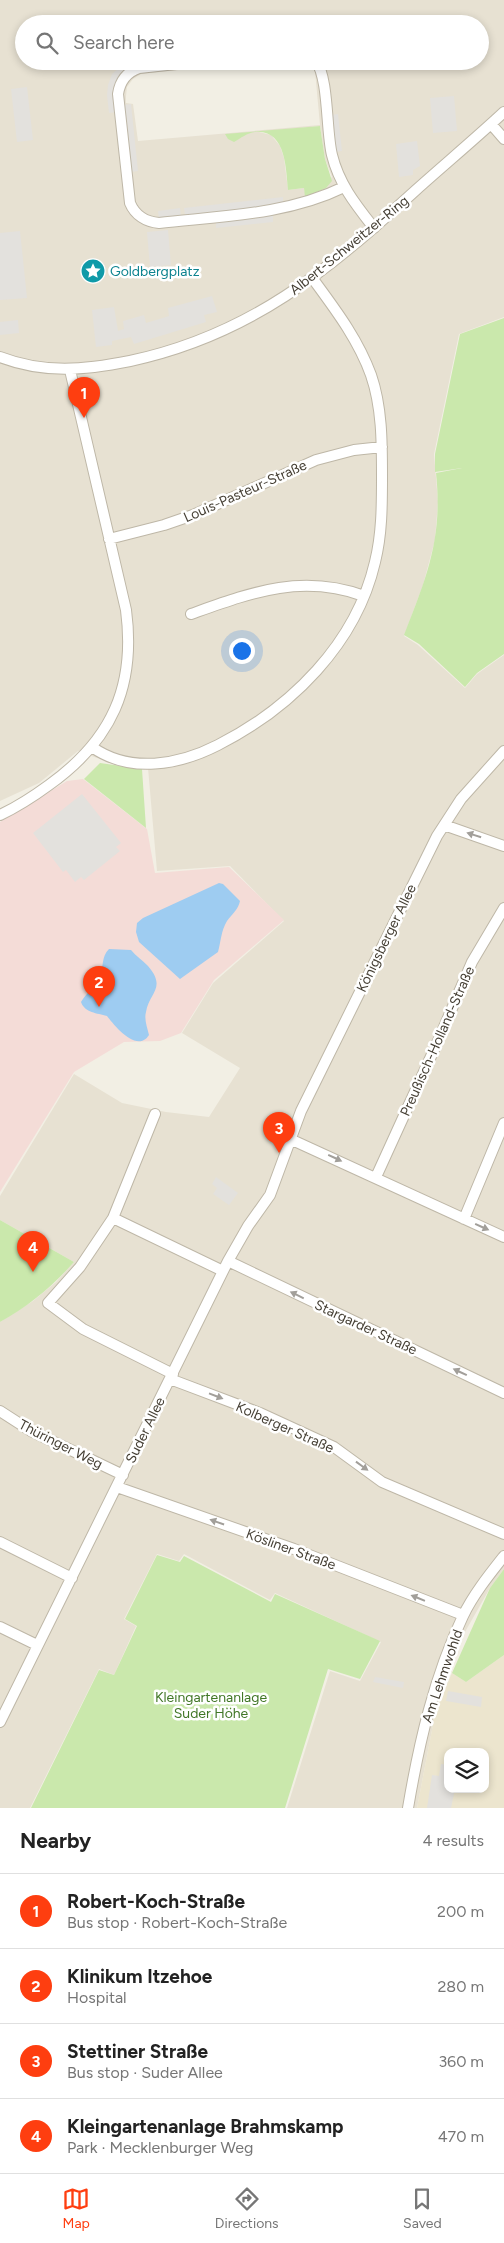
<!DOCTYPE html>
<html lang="en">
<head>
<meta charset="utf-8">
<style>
  :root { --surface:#fff; --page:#f6f6f6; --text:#222; --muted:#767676; --line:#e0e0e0; --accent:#fe3e10 }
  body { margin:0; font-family:Figtree,sans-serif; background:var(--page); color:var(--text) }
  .controls { position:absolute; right:15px; bottom:15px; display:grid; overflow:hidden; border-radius:10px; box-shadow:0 2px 8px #0003 }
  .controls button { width:45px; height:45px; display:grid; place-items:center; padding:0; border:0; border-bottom:1px solid var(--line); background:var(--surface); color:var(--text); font:25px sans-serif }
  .you { position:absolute; left:241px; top:650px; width:18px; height:18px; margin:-12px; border:4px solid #fff; border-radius:50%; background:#1a73e8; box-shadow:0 0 0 8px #1a73e833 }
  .badge { display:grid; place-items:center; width:32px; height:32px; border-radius:50%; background:var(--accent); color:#fff; font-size:16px; font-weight:700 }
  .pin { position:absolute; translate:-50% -41px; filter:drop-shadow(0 1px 2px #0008) }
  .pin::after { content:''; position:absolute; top:26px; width:18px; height:15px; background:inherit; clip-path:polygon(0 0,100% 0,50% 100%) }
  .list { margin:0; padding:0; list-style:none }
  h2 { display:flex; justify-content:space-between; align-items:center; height:65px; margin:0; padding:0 20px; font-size:21px }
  h2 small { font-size:16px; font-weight:400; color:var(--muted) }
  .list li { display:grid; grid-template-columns:32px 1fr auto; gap:15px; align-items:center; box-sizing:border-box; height:75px; padding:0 20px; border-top:1px solid var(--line) }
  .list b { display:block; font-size:19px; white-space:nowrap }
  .list p { margin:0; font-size:16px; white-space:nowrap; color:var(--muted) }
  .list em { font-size:16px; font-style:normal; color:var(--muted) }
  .icon { flex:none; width:28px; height:28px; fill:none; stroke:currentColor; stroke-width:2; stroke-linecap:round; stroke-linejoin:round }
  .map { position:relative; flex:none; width:504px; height:1808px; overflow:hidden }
  .search { position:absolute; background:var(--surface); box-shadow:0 2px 8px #0003; left:15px; right:15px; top:15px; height:55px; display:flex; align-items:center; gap:12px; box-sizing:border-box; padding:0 18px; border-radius:28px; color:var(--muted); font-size:19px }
  .sheet { height:365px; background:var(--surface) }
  nav { display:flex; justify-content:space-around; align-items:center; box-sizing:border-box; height:70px; border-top:1px solid var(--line); background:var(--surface); font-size:14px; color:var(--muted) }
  nav a { display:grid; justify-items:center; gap:2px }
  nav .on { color:var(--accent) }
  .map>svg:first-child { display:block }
  .residential { fill:#e7e1d2; fill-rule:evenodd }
  .education { fill:#ece5ce; fill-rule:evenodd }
  .medical { fill:#f4dcd7 }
  .green { fill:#cae8ac }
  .parking { fill:#e3e1dd }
  .water { fill:#9eccf1 }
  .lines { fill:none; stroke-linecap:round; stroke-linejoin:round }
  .minor-casing { stroke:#beb7a7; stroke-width:12 }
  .minor { stroke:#fff; stroke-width:10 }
  .oneway { fill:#a29f9a }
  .labels { text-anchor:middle; stroke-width:5; stroke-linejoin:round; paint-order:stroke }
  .street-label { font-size:14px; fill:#453f34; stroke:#fff }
  .culture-label { font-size:14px; fill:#0d838f; stroke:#fff; text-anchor:start }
  .park-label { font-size:14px; fill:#417727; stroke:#fff }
</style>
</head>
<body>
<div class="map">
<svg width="504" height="1808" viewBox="0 0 504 1808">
  <rect width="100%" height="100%" fill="#f2efe4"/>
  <path class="residential" d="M0,0H504V317L459,334L434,454L438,502L435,540L423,585L404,636L418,645L465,688L477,674L504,655V1569L490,1588L453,1653L436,1709L417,1808H287L330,1671L360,1681L381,1642L275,1593L270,1600L184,1554L179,1561L157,1554L124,1619L136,1626L114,1675L99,1669L30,1808H0V1322L33,1301L56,1282L74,1262L0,1220V1196L74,1074L122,1103L166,1112L209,1117L240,1068L182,1033L213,983L284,921L230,866L157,871L148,768L97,758L78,751L39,783L0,801ZM24,24H480V61H305L315,71L320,125L138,141L133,104L126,103V96L127,87L133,79L141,74L263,61H24ZM320,126L325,159L332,177L306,197L304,188L288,190L284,158L280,146L271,135L259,132Z"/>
  <path class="education" d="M504,1655V1808H417L436,1709L452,1673L466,1682ZM448,1752H485V1789H448Z"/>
  <path class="medical" d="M83,779L147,829L155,873L229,867L284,920L214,980L181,1033L160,1041L124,1042L74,1072L0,1192V822L67,781Z"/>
  <path class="green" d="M320,126L325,159L332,181L326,188L305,197L304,188L288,190C286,169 286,129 255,132C247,133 241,138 234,142L228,139L225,134Z
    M504,318V654L477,673L465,687L419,644L404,635C427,576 443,538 436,473L462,468L435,472V454L460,334Z
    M100,763L142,769L146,828L84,779Z
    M0,1220L74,1262C53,1286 29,1306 0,1322Z
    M157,1555L180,1562L184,1556L271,1602L275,1594L380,1641L360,1679L328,1669L285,1808H31L99,1670L114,1675L137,1626L125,1619Z
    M504,1569V1655L466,1682L452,1673L490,1588Z"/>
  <path class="parking" d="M127,61H160L131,67L116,112L109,113L107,95L108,85L112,74Z
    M27,87L33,140L17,142L11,89Z
    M454,96L457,131L433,133L430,98Z
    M131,104L138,171L131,172L124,105Z
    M338,114L342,151L335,152L331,115Z
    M417,141L420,166L413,170V175L399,177L396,144Z
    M283,197V205L185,215L184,208Z
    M180,208L181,216L159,218L158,211Z
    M273,215V222L216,228V220Z
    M168,230L171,265L150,267L147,232Z
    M20,231L27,298L0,300V233Z
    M212,296L217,312L204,315L206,322L134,344L131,337L112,341V345L96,347L92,310L114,307L118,331L124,329L123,321L144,315L146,323L169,316L168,308Z
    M18,320L19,333L0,335V322Z
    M82,794L121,843L116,847L120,851L84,880L81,877L75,882L66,870L63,872L33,833Z
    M216,1177L238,1193L229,1205L213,1194L217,1188L212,1184Z
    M375,1677L404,1682L403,1688L373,1682Z
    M448,1691L482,1697L481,1707L446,1701Z
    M441,1764L448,1765V1789H455L451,1808H427L432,1775L439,1776Z"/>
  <path class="water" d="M219,883L223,884L240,901C238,910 232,914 227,921C221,931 221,941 218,952L180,979L139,942L136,932L137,923L143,918Z
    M109,949L131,950C136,956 142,960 148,966C167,988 149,993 146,1012C144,1019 147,1027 149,1035C137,1054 114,1025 107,1016C97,1013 85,1013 81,1002C86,993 97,986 100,976C104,966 101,957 109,949Z"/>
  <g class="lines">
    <defs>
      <path id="minor" d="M204,61L139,68C127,72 120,81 118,94L130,203C135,215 146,222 159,223C221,216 287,215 344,187
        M316,61C329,79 326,132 332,155C339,184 356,205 374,228
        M491,124L504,139
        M0,357C44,374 85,370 130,361C251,335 327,271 416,190C445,164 475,139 504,112
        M109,539L164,525L193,515L316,460L354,450L382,447
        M191,614C250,593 301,573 364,596
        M92,747C130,774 179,765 218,745C291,708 356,644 375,562C382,534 382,505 382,476C382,442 382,407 371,375C358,339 335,309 313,279
        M0,815C17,807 34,796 49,785C112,740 136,686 126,610L70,370
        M444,825L504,846
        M155,1114L113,1218L80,1267L48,1303L83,1329L173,1374
        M290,1139L504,1237
        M376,1177L438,1041L472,962L504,908
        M113,1218L223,1271
        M464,1219L504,1123
        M228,1261L504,1393
        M170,1379L260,1413L334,1447L382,1482L504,1534
        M0,1411L31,1431L123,1475
        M117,1487L294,1549L463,1615
        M0,1542L72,1578
        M0,1627L37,1645
        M0,1722L228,1261L248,1226L270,1195L301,1111L437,836L461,799L504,751
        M408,1808C419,1743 434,1677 463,1616C473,1595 489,1575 504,1556"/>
    </defs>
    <use href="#minor" class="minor-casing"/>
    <use href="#minor" class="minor"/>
  </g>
  <defs><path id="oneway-solid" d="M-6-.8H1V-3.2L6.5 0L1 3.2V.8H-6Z" transform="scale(1.25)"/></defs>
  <g class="oneway">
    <use href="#oneway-solid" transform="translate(474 835) rotate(-162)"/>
    <use href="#oneway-solid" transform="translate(335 1158) rotate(25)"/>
    <use href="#oneway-solid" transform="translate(482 1227) rotate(24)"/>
    <use href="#oneway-solid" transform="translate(297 1295) rotate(-154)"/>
    <use href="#oneway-solid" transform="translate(460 1372) rotate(-155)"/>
    <use href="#oneway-solid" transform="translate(216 1396) rotate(21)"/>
    <use href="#oneway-solid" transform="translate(362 1466) rotate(36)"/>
    <use href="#oneway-solid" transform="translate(217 1522) rotate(-161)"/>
    <use href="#oneway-solid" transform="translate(418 1598) rotate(-158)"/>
  </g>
  <defs>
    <symbol id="sight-disc" viewBox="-11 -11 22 22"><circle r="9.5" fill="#0f9aa8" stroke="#fff"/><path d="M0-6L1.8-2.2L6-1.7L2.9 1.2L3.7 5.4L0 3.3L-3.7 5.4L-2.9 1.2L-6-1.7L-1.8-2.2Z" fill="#fff"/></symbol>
  </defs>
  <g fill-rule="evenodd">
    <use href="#sight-disc" x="79" y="257" width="28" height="28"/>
  </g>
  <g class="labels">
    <g class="street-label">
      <text transform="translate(349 245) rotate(-39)" y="5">Albert-Schweitzer-Ring</text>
      <text transform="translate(245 491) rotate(-24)" y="5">Louis-Pasteur-Straße</text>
      <text transform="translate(386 938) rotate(-64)" y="5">Königsberger Allee</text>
      <text transform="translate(437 1041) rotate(-66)" y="5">Preußisch-Holland-Straße</text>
      <text transform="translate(366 1327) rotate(25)" y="5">Stargarder Straße</text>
      <text transform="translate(285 1427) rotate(24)" y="5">Kolberger Straße</text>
      <text transform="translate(145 1430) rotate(-64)" y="5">Suder Allee</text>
      <text transform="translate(61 1444) rotate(27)" y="5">Thüringer Weg</text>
      <text transform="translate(291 1549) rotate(20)" y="5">Kösliner Straße</text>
      <text transform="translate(442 1676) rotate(-71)" y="5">Am Lehmwohld</text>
    </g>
    <g class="culture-label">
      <text x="110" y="276">Goldbergplatz</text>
    </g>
    <g class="park-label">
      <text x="211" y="1702">Kleingartenanlage<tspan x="211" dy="16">Suder Höhe</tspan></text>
    </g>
  </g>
</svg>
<div class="controls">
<button><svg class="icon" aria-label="layers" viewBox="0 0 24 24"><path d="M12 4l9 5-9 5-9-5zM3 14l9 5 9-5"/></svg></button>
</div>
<div class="you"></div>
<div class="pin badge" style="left:84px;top:418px">1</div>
<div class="pin badge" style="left:99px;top:1007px">2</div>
<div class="pin badge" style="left:279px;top:1153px">3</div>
<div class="pin badge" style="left:33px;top:1272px">4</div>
<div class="search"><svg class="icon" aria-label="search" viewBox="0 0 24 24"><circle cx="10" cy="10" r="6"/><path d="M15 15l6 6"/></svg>Search here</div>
</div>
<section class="sheet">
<h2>Nearby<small>4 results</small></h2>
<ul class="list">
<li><span class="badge">1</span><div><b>Robert-Koch-Straße</b><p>Bus stop · Robert-Koch-Straße</p></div><em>200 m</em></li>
<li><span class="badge">2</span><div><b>Klinikum Itzehoe</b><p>Hospital</p></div><em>280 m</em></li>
<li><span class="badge">3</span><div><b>Stettiner Straße</b><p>Bus stop · Suder Allee</p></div><em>360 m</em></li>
<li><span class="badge">4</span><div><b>Kleingartenanlage Brahmskamp</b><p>Park · Mecklenburger Weg</p></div><em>470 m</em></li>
</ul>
</section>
<nav>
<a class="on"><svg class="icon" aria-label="map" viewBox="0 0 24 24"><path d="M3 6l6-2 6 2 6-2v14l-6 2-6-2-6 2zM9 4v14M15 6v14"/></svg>Map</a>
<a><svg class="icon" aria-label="directions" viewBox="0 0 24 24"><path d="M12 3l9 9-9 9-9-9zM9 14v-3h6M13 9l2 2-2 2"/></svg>Directions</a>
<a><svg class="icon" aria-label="saved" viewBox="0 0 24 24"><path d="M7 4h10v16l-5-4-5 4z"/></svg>Saved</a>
</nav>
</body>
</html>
